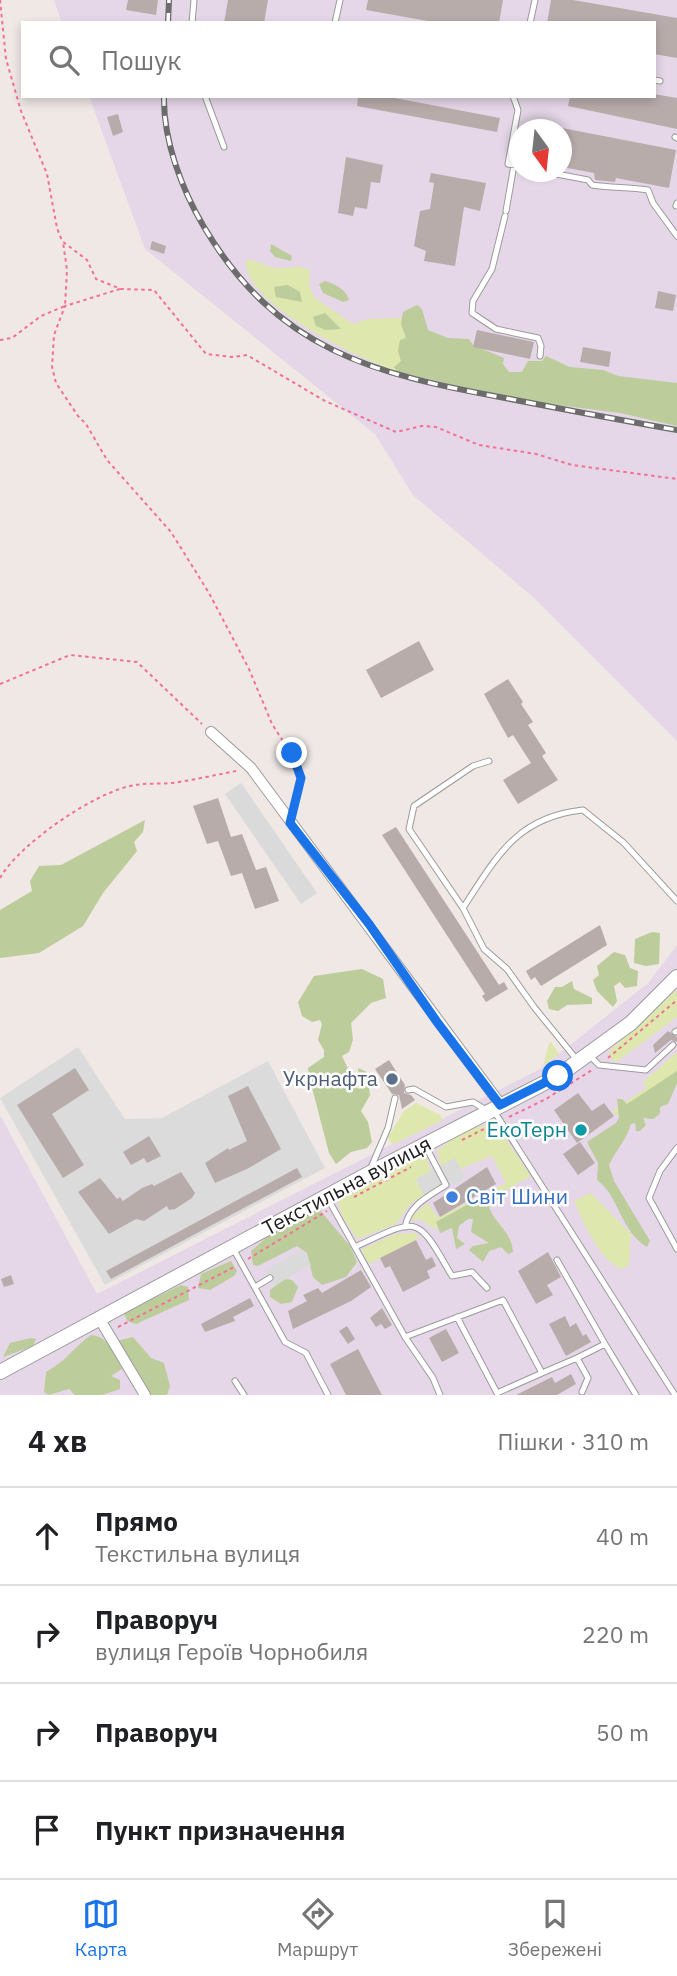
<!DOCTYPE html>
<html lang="uk">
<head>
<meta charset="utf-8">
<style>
  :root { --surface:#fff; --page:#f2f2f2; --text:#202124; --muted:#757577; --line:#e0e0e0; --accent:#1a73e8 }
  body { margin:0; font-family:"IBM Plex Sans",sans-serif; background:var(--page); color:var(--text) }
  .compass { position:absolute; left:509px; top:119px; width:63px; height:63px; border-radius:50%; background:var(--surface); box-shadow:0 4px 10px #0003; rotate:165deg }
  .stop { position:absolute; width:21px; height:21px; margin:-16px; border:5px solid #1a73e8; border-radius:50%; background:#fff }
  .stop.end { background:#1a73e8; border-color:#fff; box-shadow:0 2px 7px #0008 }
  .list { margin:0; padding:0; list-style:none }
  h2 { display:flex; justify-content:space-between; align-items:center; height:91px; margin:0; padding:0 28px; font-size:30px }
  h2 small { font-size:23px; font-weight:400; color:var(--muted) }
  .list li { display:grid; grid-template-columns:46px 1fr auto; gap:21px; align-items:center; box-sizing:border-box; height:98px; padding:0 28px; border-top:2px solid var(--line) }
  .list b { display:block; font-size:26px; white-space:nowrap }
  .list p { margin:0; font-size:23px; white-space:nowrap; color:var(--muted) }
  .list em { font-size:23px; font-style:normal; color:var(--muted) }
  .icon { flex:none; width:38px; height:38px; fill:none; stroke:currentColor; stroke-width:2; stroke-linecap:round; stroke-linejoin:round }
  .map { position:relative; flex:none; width:677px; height:1395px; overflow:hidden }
  .search { position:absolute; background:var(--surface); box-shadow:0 4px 10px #0003; left:21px; right:21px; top:21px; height:77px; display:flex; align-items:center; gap:18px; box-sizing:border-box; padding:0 24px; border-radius:0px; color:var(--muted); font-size:26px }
  .sheet { height:483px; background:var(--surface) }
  nav { display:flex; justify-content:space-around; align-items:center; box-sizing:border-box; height:98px; border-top:2px solid var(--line); background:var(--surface); font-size:19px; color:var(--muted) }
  nav a { display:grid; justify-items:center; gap:4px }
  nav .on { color:var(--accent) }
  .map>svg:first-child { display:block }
  .residential { fill:#dcdbdc }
  .industrial { fill:#e5d7e8; fill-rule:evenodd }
  .grass { fill:#dee7ad }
  .forest { fill:#bccc9b }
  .parking { fill:#dadada }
  .building { fill:#b8acaa }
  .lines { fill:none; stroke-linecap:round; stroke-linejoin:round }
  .service-casing { stroke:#9b9b9b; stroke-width:7 }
  .minor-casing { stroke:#9b9b9b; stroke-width:12 }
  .tertiary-casing { stroke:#9b9b9b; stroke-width:16 }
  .path { stroke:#f37193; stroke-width:2; stroke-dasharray:3.5 3.5; stroke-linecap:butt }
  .service { stroke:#fff; stroke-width:5 }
  .minor { stroke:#fff; stroke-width:10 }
  .tertiary { stroke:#fff; stroke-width:14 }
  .rail-casing { stroke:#6c6c6c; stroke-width:6 }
  .rail { stroke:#fff; stroke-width:3.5; stroke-dasharray:10; stroke-linecap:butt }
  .route { stroke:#1a73e8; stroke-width:9 }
  .service-dot { fill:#5c6f8a; stroke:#fff; stroke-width:2.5 }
  .culture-dot { fill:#0f9aa8; stroke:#fff; stroke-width:2.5 }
  .shop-dot { fill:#3f7fe0; stroke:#fff; stroke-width:2.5 }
  .labels { text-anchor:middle; stroke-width:5; stroke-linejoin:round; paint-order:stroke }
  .service-label { font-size:21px; fill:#4e5e75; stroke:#fff; text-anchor:end }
  .culture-label { font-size:21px; fill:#0d838f; stroke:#fff; text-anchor:end }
  .street-label { font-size:21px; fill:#1e1e1e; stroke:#fff }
  .shop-label { font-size:21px; fill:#366cbe; stroke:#fff; text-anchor:start }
</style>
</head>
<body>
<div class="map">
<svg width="677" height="1395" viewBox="0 0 677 1395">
  <rect width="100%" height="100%" fill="#efe8e5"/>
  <path class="residential" d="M78,1047L125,1119L162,1118L268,1061L325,1168L105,1285L0,1098Z"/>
  <path class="industrial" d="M54,0H677V741L532,596L413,495L375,434L145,249L89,96H654V23H62ZM520,130H562V172H520Z
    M677,945V1395H0V1115L97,1294L540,1069L648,983Z"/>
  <path class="grass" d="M246,260C257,260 264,266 274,268C287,269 298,264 310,270L309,286L315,298L353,324L368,319L403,318L406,339L399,354L402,361L394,367L398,372C361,359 243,305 246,260Z
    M677,990V1017L615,1063L609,1055L610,1050Z
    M551,1042L559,1054L543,1066L549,1043Z
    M677,1052V1072L615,1115L612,1111L646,1088L643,1082Z
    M416,1103L440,1115L443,1120L392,1145L388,1137L404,1111Z
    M483,1126L502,1134L531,1176L434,1229L420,1219L413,1220L411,1217L428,1203L438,1218L506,1183L492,1156L460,1169L455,1159L441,1166L437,1151L465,1129Z
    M420,1155L426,1156L431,1171L416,1180L424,1195L410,1204L396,1224L357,1239L341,1214L337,1197L350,1195Z
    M591,1193L631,1234L629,1265L622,1269C600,1262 583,1221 574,1201Z
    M415,1233L419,1237L416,1240L369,1264L361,1250L395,1234Z"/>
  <path class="forest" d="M271,244L292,256L291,261L275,257L270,251Z
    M325,281C335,284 346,289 349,300L343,302L323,293L319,284Z
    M288,285L300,292L302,302L276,297L274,287Z
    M417,305L422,309L428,330L448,338L469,339L473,345L504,358L503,364L509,372H522L528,361H542L546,356L570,367L603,370L618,376L677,383V426L620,413L519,400L398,372L394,367L401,361L398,351L400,340L406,338L401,324L403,312Z
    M325,313L341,329L326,330L316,326L313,317Z
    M145,820L143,832L134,842L137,851L103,893L83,926L39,953L0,958V910L32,891L30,881L39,866L61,865Z
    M652,932L660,933L659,964L646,966L634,963L635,939Z
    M614,952L625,955L630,968L638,971L637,986L625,988L620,982L614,986L617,1001L613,1007L597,991L593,980L599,975L597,966Z
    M362,969L383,979L386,998L371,1003L351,1023L353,1040L349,1052L342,1056L357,1088L360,1089L358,1068L367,1072L370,1095L361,1111L368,1122L372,1142L367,1148L351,1152L336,1164L329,1153L309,1076L308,1068L324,1057V1050L318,1040L322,1024L320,1020L312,1022L302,1016L298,1002L314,976Z
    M572,981L574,989L592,998V1004L567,1005L558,1011L549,1009L547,1001L555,987H562Z
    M677,1071V1083L668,1104L660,1107V1114L653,1119L643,1118L646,1125L640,1131H636L635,1123L631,1124C627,1139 616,1150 609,1165L614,1181L650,1241L647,1247C621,1232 619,1196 597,1180L598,1163L587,1142L616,1123L619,1118L617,1099H622L627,1104Z
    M496,1189L502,1198L488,1204C493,1223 512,1231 513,1252L508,1254L501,1247L489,1251L483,1262L469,1250L473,1246L489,1243L471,1232L473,1219H468L459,1226L457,1238L465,1244L456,1249L452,1228L440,1233L436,1222Z
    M319,1209L350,1246L357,1262L346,1277L322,1285L313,1277L307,1253L297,1246L258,1266L253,1265L251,1251L266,1238Z
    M231,1261L237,1271L234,1276L210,1290L198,1288L201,1274Z
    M285,1279L292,1280L298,1287L292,1302L281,1304L270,1297V1290Z
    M181,1285L188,1287L189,1300L136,1324L127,1321L124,1313Z
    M91,1335C109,1336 115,1355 122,1369L111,1376L120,1380V1389L102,1395H75L69,1389L49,1395L44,1392L46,1372C66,1361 73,1348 91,1335Z
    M133,1337L151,1358L164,1363L170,1386L167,1395H146L117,1341Z
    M31,1338L36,1339L33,1346L3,1357L10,1343Z"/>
  <path class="parking" d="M241,783L317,893L301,904L225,794Z
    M455,1158L465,1178L426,1199L416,1179Z
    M303,1250L311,1265L274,1286L265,1270Z"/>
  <path class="building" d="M128,0H158L156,15L126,10Z
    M228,0H268L264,23H224Z
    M368,0H503L499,23H439L366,10Z
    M551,0H573L677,18V58L654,54V23H547Z
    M654,94L677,98V129L568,106L570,96Z
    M358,96H384L500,118L497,132L357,106Z
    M118,114L123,132L113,136L107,117Z
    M562,128L676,150L669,188L616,178L615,182L595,180L594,173L562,167Z
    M346,157L383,165L380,183L371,182L367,209L355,207L353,216L338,213Z
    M431,173L486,183L480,211L464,207L455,266L424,261L426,251L414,246L420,211L430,209L434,183L429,182Z
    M152,241L166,246L164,254L150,249Z
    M658,291L676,295L673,311L655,308Z
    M477,330L534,342L530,359L473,347Z
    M583,347L611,352L609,367L580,362Z
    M419,641L434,670L381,698L366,670Z
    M508,679L523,702L521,704L533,722L528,725L546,753L542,756L558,780L518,804L503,780L531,763L513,735L508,738L484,694Z
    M218,798L231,837L242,834L256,870L266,867L279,901L255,909L242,873L231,876L218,841L207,844L193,806Z
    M396,827L499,985L504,982L508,989L486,1002L482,996L485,994L382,835Z
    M600,925L607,945L541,986L535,977L531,980L526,971Z
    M668,1031L677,1037V1042L671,1040L655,1053L653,1045Z
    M389,1060L405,1085L404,1093L411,1095L415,1100L402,1109L399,1095L392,1094L375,1069Z
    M75,1068L89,1090L52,1114L84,1165L63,1178L17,1105Z
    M248,1086L281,1149L249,1168L215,1183L205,1163L228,1148L229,1150L247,1141L228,1096Z
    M578,1093L592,1111L604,1103L614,1116L577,1143L554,1110Z
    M149,1136L161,1156L147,1163L144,1158L131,1165L123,1152Z
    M580,1142L595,1163L578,1175L563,1154Z
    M487,1167L496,1184L440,1217L433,1203Z
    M297,1168L302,1177L111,1279L106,1271Z
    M181,1172L195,1193L192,1198L175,1209L169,1210L167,1206L144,1221L136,1219L109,1234L78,1192L100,1178L117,1199L120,1197L123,1201L142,1188L152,1184L154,1186Z
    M416,1240L426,1260L432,1257L436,1266L427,1271L430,1278L403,1292L390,1266L385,1268L380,1258Z
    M548,1252L561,1277L547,1285L553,1295L536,1304L518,1271Z
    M361,1270L371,1287L351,1301L293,1329L288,1311L307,1301L303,1295L318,1288L322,1293Z
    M11,1275L14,1284L4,1287L1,1279Z
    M250,1298L254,1306L233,1317L235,1321L205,1332L201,1324Z
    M382,1308L392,1325L385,1329L381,1324L376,1327L370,1318Z
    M565,1316L570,1327L576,1323L583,1336L586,1334L591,1342L566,1356L549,1324Z
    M347,1326L355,1339L348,1344L339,1331Z
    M446,1329L459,1353L442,1362L429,1338Z
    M358,1349L382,1395H346L330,1364Z
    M571,1374L576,1384L557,1395H516L552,1377L555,1383Z"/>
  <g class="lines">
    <defs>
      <path id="service" d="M192,23L194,0
        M335,23L340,0
        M530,23L535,0
        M654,80L660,81
        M205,96L224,147
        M513,96L518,110L508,164L520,166
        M675,137L677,138
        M546,172L588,180L592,185C612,188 628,187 648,190L653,203L677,236
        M676,206L677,203
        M506,211L514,165
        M505,216L492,269L473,301L472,313L496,329L538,338L541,346L540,356
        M489,761L473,766L414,806L409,829L463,908L484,949L507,969L534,1007L577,1060
        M463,908C497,856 517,817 583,810L624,843L677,901
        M675,1032L677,1031
        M590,1056L599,1065L646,1070L673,1045
        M408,1090L414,1089L446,1107L473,1102L486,1110
        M494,1111L675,1395
        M677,1148L660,1171L649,1198L677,1249
        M370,1170L388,1128L395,1098
        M327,1197L405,1337L503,1300L542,1373L497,1393L457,1317
        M405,1227C409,1205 429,1196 446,1185L426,1147
        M355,1247C420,1217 416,1214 452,1276L472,1272L487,1288
        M234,1250L285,1342L306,1353L328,1395
        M557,1260L605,1344
        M255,1287L270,1278
        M405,1337L433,1378L440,1395
        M577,1358L605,1344L636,1395
        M542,1373L577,1358L588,1378L582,1392
        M235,1381L244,1395"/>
      <path id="minor" d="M211,732L251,768L501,1105
        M99,1318L145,1395"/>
      <path id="tertiary" d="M0,1372L368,1174L558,1076L631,1023L677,977"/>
    </defs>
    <use href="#service" class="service-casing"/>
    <use href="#minor" class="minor-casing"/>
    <use href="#tertiary" class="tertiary-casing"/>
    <path class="path" d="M0,0L6,59L21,111L47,174L57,228L62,241L87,260L96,279L121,289L154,290L206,354L232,357L247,355L325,401L396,432L422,426L436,427L479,445L536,454L572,465L677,479
      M120,289L65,306L54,335L52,367L56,383L78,416L86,424L107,460L171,532L209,593L249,669L272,724L297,763L301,778L294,809
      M0,340L12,338L41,316L65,306L67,270L63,242
      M0,684L70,655L137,662L202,724
      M0,878C19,844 96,791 135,785C147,783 160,784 172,783C194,780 215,775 236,771
      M608,1058L677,1000
      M509,1117L546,1099L592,1070
      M462,1140L492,1125
      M354,1197L411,1167
      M248,1259L327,1211
      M118,1327L234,1267"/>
    <use href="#service" class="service"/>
    <use href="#minor" class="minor"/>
    <use href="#tertiary" class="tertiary"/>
    <defs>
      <path id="rail" d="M168,23L169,0
        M164,96C163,140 182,190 204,227C277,350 373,374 505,398C562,409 620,420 677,430"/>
    </defs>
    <use href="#rail" class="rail-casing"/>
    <use href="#rail" class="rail"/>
  </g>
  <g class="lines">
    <path class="route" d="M292,753L301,778L290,823L369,924L437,1022L500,1105L558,1076"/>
  </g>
  <circle class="service-dot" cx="392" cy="1079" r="7"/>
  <circle class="culture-dot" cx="581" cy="1130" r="7"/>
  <circle class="shop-dot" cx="452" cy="1197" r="7"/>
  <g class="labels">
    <g class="service-label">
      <text x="378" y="1086">Укрнафта</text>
    </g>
    <g class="culture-label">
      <text x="567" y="1137">ЕкоТерн</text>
    </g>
    <g class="street-label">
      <text transform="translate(347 1186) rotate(-28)" y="7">Текстильна вулиця</text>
    </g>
    <g class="shop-label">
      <text x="466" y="1204">Світ Шини</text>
    </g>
  </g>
</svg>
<svg class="compass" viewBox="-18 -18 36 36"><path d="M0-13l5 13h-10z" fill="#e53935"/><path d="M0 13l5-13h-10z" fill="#757577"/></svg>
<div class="stop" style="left:558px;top:1076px"></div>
<div class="stop end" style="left:292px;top:753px"></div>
<div class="search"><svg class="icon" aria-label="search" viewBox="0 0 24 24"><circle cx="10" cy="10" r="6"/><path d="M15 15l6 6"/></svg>Пошук</div>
</div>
<section class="sheet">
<h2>4 хв<small>Пішки · 310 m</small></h2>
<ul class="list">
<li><svg class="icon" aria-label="ahead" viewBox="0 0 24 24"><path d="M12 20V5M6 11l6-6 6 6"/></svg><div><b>Прямо</b><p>Текстильна вулиця</p></div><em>40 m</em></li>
<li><svg class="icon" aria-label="right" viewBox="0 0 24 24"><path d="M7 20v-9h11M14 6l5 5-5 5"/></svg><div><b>Праворуч</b><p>вулиця Героїв Чорнобиля</p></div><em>220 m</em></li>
<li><svg class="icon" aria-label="right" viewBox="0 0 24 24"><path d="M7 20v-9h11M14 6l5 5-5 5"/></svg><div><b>Праворуч</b></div><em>50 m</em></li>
<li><svg class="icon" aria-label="arrive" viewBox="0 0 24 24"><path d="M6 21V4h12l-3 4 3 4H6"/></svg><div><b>Пункт призначення</b></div></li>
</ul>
</section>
<nav>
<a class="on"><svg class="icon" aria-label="map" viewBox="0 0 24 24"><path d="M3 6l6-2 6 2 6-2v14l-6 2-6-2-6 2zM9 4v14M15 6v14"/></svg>Карта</a>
<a><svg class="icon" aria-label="directions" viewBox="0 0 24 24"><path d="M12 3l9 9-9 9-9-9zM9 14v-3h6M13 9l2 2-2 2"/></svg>Маршрут</a>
<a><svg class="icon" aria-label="saved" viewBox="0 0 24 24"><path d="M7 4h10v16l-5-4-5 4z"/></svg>Збережені</a>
</nav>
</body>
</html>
